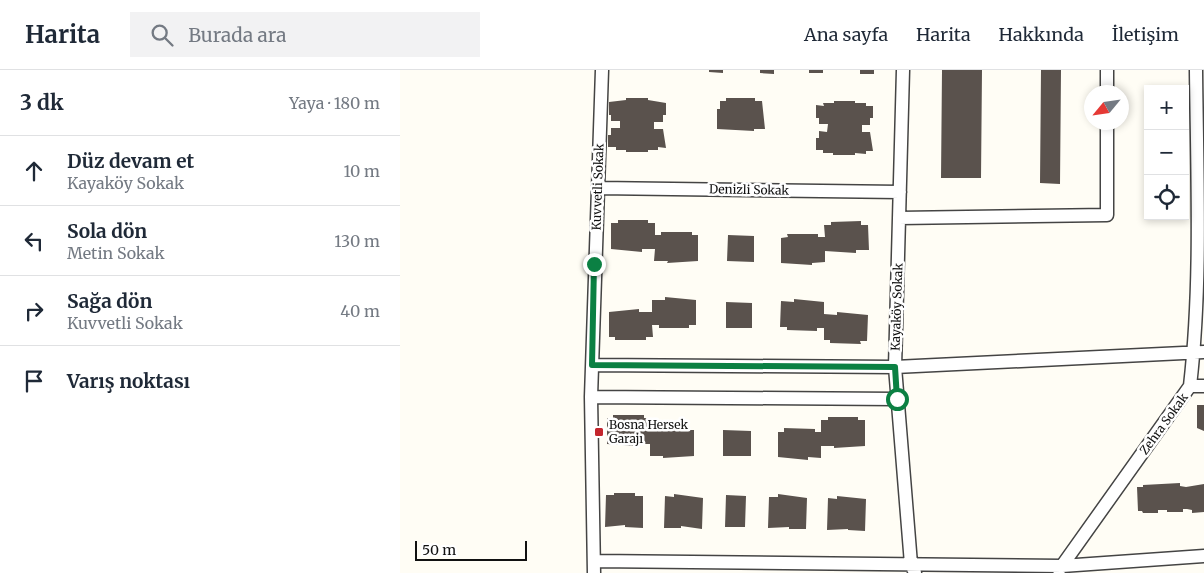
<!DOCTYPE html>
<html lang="tr">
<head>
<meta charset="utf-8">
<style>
  :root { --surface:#fff; --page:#f2f2f3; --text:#1f2937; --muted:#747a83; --line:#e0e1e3 }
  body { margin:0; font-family:Merriweather,serif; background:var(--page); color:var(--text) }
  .controls { position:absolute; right:15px; top:15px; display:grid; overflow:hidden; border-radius:0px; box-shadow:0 2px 8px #0003 }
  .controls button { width:45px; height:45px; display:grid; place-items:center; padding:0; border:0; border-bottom:1px solid var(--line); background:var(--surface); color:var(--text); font:25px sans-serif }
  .compass { position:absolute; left:684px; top:15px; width:45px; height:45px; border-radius:50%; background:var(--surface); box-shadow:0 2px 8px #0003; rotate:241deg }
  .scale { position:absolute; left:15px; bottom:12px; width:112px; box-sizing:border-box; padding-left:5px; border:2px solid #111; border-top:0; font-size:14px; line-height:18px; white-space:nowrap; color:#111; -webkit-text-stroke:4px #fff; paint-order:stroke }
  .stop { position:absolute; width:15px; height:15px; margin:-11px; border:4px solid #0b8043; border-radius:50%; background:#fff }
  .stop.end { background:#0b8043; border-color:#fff; box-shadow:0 1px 5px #0008 }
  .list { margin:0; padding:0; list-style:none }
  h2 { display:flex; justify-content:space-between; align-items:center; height:65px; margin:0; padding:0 20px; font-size:21px }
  h2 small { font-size:16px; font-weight:400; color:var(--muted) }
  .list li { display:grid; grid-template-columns:32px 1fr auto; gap:15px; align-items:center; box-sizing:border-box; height:70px; padding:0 20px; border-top:1px solid var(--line) }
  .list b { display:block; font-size:19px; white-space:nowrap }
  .list p { margin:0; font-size:16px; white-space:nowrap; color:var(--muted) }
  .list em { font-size:16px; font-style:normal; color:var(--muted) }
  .icon { flex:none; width:28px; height:28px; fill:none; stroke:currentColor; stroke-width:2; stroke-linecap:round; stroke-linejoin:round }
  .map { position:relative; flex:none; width:804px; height:503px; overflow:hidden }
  header { display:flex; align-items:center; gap:30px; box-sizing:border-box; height:70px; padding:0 25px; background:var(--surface); border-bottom:1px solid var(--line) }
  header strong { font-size:24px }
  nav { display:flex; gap:28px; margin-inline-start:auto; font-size:18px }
  .search { width:350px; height:45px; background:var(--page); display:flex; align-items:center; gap:12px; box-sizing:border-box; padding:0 18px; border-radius:0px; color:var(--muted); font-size:19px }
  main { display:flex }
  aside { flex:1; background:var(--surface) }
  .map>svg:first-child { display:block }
  .building { fill:#5a524d }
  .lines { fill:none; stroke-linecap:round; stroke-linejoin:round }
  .minor-casing { stroke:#444; stroke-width:15 }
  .minor { stroke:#fff; stroke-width:12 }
  .route { stroke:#0b8043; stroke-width:6 }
  .poi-dot { fill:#c4262e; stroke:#fff; stroke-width:2 }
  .labels { text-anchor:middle; stroke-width:5; stroke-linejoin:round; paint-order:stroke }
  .street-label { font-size:12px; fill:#111; stroke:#fff }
  .poi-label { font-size:12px; fill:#111; stroke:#fff; text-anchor:start }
</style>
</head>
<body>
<header>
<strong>Harita</strong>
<div class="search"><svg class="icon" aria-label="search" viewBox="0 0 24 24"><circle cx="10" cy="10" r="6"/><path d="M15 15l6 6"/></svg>Burada ara</div>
<nav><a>Ana sayfa</a><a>Harita</a><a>Hakkında</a><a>İletişim</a></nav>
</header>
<main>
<aside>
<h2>3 dk<small>Yaya · 180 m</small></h2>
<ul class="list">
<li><svg class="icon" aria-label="ahead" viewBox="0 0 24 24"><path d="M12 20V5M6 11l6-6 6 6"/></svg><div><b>Düz devam et</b><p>Kayaköy Sokak</p></div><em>10 m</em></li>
<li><svg class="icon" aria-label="left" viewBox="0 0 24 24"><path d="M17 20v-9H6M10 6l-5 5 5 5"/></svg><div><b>Sola dön</b><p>Metin Sokak</p></div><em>130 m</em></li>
<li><svg class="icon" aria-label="right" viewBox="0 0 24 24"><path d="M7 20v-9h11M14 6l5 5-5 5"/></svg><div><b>Sağa dön</b><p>Kuvvetli Sokak</p></div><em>40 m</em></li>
<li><svg class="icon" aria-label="arrive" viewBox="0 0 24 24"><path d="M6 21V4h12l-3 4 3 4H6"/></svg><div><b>Varış noktası</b></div></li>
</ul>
</aside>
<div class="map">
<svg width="804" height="503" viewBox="0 0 804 503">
  <rect width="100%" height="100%" fill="#fffdf5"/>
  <path class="building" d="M309,0H323V3L309,2Z
    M360,0H374V4L360,3Z
    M409,0H423V3H409Z
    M460,0H474V4H460Z
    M542,0H582L581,108H541Z
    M641,0H661L660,114L640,113Z
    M226,28H248V30L266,33V45H263V52H254V59H263L266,78L258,77V80H248V82H226V80H216V77H208V65H211V58H220V51H211V45H209V32L226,30Z
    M326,28H355V31H362L365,59H354V61L317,59V39H320V31H326Z
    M434,31H455V33H466V36H473V48H470V55H462V62H470L473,81H466V84L455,83V85H433V83H423V80H416V68H419V61L427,62L428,54H419V48H416V35L424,36L423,33H434Z
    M218,150H248V153H255V165H261V162H292V165H298V191L267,193L268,191H254L255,179H242V182L211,179V153H218Z
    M461,151V155H468L469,180H456V183L425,181V192L412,193V195L381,193V168L388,167L387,164H418V167H425L424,155H431V152Z
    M328,165L354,166V192L327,191Z
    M265,227L296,230V255H289V258H259V255H252L253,267H246V270H215V267H209V242L239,239V242H252V230H265Z
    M394,229L424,232V244L437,245V242L468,245L467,271H460L461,274L430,273V270H424V258H417V261L387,260V257H380L381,231L394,232Z
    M326,232L352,233V258H326Z
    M797,335H804V361L797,358Z
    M213,345H244V348H250V360H257V357H287V360H294V386L263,388V386H250V374H237V376L207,374V348H213Z
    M428,347H458V350H465V376L434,378V376H421V388L408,387V390L378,387V362H384V358L415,359V362H421V350H428Z
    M323,360L351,361V386H323Z
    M780,413V416L786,417L804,414V442L792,443V440L787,439H783V442H767V440H758V443H743L742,441H738L737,417H743V415Z
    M214,423H235V426H243V458L225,457V455L205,457L206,425H214Z
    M274,424L303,428L302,459L281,456V458H264L265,426L274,427Z
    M378,424L407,428L406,459H389V457L368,458L369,427H378Z
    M326,425L346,426L345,457H325Z
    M437,426L466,429L465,461L448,460V459L427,460L428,428L437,429Z"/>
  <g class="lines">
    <defs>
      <path id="minor" d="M503,0L495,297L511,494L515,503
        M707,22V0
        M199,118L500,122
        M499,148L707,145V52
        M193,295L495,297L804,282
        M790,316H804
        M191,327L497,329
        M195,491L662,496L804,486
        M659,500L790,316C802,212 797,105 796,0
        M194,503L191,327L202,0"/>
    </defs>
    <use href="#minor" class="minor-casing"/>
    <use href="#minor" class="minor"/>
  </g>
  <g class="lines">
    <path class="route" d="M194,194L192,295L495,297L497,329"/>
  </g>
  <rect class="poi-dot" x="194" y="357" width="10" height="10" rx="2.5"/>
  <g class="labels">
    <g class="street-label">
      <text transform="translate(198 117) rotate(-88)" y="4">Kuvvetli Sokak</text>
      <text transform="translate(349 120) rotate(1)" y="4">Denizli Sokak</text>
      <text transform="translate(497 237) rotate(-88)" y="4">Kayaköy Sokak</text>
      <text transform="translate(764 354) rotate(-54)" y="4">Zehra Sokak</text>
    </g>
    <g class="poi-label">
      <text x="209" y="359">Bosna Hersek<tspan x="209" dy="14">Garajı</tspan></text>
    </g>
  </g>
</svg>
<div class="controls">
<button>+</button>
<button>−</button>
<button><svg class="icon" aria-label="locate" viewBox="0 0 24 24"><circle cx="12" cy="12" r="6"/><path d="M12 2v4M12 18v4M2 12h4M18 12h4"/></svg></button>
</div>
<svg class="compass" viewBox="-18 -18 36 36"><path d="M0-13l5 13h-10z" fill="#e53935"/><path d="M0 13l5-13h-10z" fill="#747a83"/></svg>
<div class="scale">50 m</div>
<div class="stop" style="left:497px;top:329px"></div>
<div class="stop end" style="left:194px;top:194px"></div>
</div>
</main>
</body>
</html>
